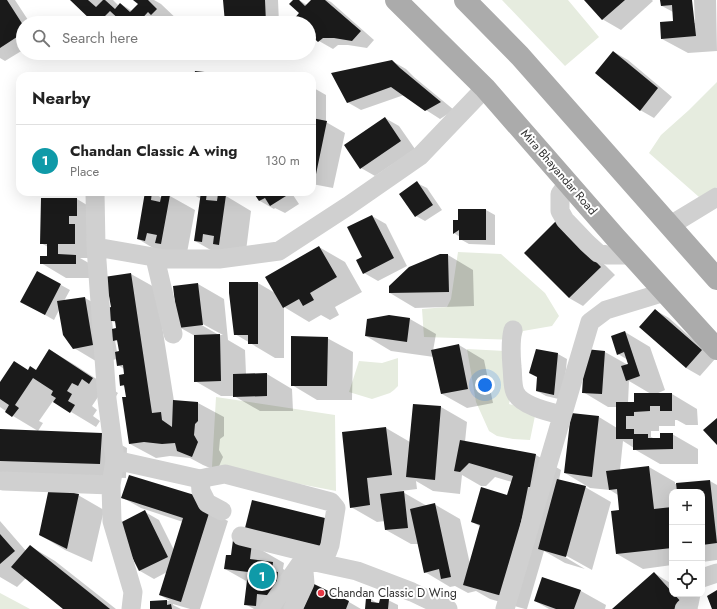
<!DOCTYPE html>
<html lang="en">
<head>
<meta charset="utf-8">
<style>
  :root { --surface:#fff; --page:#f6f6f6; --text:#222; --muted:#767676; --line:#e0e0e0; --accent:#1a73e8 }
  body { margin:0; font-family:Jost,sans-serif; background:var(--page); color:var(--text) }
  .controls { position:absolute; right:12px; bottom:12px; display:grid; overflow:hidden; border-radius:8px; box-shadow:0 4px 16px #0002 }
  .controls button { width:36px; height:36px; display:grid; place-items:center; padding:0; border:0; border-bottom:1px solid var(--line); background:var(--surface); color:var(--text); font:20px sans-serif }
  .you { position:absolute; left:485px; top:385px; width:14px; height:14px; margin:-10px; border:3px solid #fff; border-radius:50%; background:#1a73e8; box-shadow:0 0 0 6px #1a73e833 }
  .badge { display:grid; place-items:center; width:26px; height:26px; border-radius:50%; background:var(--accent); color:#fff; font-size:13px; font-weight:700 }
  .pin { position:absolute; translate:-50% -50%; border:2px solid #fff; box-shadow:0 1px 4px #0006 }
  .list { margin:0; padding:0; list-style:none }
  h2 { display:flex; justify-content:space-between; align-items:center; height:52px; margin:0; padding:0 16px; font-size:17px }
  h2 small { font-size:13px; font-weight:400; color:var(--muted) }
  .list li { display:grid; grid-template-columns:26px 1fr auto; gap:12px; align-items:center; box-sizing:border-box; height:72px; padding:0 16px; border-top:1px solid var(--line) }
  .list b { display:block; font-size:15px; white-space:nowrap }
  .list p { margin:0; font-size:13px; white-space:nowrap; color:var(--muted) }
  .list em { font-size:13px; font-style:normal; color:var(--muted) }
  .icon { flex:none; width:22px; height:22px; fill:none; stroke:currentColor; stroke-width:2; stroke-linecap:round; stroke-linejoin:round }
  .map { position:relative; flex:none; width:717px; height:609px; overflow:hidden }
  .search { position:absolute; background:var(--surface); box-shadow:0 4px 16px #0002; left:16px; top:16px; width:300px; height:44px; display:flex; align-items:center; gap:10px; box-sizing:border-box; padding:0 14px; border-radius:22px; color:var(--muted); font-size:15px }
  .panel { position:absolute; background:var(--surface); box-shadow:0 4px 16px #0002; left:16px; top:72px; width:300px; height:124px; border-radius:12px }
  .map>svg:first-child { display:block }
  .green { fill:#e6ecdf }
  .shadow { fill:#0003; fill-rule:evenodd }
  .building { fill:#1a1a1a }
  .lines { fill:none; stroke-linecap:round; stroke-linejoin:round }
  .minor { stroke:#d0d0d0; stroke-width:19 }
  .major { stroke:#ababab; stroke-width:22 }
  .poi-dot { fill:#e63946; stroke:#fff; stroke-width:1.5 }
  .labels { text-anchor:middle; stroke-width:4; stroke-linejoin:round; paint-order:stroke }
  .street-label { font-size:12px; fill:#333; stroke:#fff }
  .poi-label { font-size:12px; fill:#333; stroke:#fff; text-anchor:start }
</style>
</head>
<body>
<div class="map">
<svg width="717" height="609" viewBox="0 0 717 609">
  <rect width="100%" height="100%" fill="#fff"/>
  <path class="green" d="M502,0H568L599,37L565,66Z
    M717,82V187L699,197L649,153L661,135L689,110Z
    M458,252L501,254L545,293L559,316L552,326L523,331L520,340L424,337L422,309L447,307L451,299Z
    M467,349L505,351L511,396L509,404L536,411L530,440L513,439L497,436L489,431L476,402Z
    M398,358V386L394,390L390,393L372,399L349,392L359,361L382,363Z
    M216,397L335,415L336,491L212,467Z
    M0,593L30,609H0Z"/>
  <path class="shadow" d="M0,0H15L30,23H23V50L5,61L0,58Z
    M72,0H113L119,6L121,4L132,11L139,4L134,0H154L161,4L181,23H95Z
    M224,0H278L279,23H226Z
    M295,0H299L307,5L312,0H327L331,2L374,40L367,48L348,45H338L333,49L319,41L309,33V23H297L301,13Z
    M585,0H652L653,1L621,30L602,19Z
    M661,0H691L693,23H695L694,0H716L717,51L688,53L662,39L674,21L673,12L662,6Z
    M614,52L628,60L672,97L654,118L640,110Z
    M232,53H257L258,57L241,58Z
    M260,53H281V56L266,57Z
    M392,61L406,69L414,77L454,110L440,119L426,110L404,95L361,110L347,102Z
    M312,87L326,95V122L345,133L333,188L312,184Z
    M385,118L399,126L415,149L375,176L361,168Z
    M417,183L427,188L442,210L425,221L416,216Z
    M146,192H152L162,198L170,196L195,210L186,258L163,254L138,239Z
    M189,192H226V196L251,211L245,259L221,256L195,241L201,199Z
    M254,192H291L299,204L285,213L275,208L274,209L260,201Z
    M77,199L102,214L100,258H80L101,270V278H66L41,263L48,257V247L41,243Z
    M486,210L495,215V245L469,244L460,239V237L454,233L459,221Z
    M372,216L386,224L407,266L378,281L364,273V257Z
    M570,230L615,275L583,306L569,298Z
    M319,247L345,262L362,292L335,307L339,315L330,320L321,315L309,322L284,307V358H275L235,334L230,283H258L275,293Z
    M448,255L473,270L474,306L415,308L390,293Z
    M131,274L156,288L174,401L198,403L224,417V436L220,439L219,450L223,457L217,471L203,465L190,458L170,456L156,458L130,444L127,398L125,387L121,385L125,375L124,369L118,365L117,359L99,363L74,348L59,310L54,320L31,307L61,285L70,290L64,301L85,298L110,312L112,308L111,298L107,296ZM112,321L116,323L117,329L113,330ZM115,340L118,342L120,352H117Z
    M198,284L224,299L228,340L245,350L246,374H267L292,389L293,411H260L234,396H221L195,381V336L179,327L175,287ZM199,322L223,335H219L198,323Z
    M655,310L669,318L715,359L700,376L686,368Z
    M389,316L410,319L436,334L433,351L459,345L484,360L493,403L467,408L442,394L434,357L391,351L366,336Z
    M625,332L650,347L665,390L656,394H672L697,409L698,425H686L677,420H675V426H659V431H651V437L655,439H661L672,434L698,449V464H660L634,449V448L623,441L620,470L649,467L675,482V484L710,481L717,485V560L702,562V492H672V565L643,569L617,554L620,511L618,495L610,490L590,488L565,473L599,417L617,428V407H608L583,392L605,352L628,365L630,364L628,360L618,354ZM629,381L651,394L634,403H628Z
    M327,338L353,352L352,400H317L292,385Z
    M50,350L75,365L118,393L115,398L98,397L92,406L97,410L93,416L100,421L96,427L53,401L39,421L43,423L38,431L13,416L0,407V384L28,371H36Z
    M558,354L567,359L563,400L546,396L537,391Z
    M414,405L441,407L467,422L465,442L536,455L561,470L559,480L585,487L611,502L592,570L565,555V557L585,569L565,563L544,551L527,609H525L490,599L476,591L468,593L455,586L450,587L425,572L418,544H411L386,530L385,521L377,522L351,507L386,428L410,442ZM462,475L481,486H486L495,477L512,482L508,496L472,522L481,527L470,564L460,519L434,504L427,506L401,491L417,489L416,481L433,491L460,494Z
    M0,430L101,434L127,448L126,478L0,474Z
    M78,495L104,510L92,562L65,550L40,535Z
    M123,498L216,515L228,521L200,609H190L173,604V605L181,609H151V601H170L160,595L167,572L154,579L140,571L145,512L159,520L174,550L183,522L141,508Z
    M0,521L26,551L30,546L55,561L116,609H65L26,578L17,587L0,577Z
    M251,544L284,563L283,569L306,582L349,602L361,609H254L245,604L248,582L225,569L232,557Z
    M654,573L672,584V594H685L698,609H613Z
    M581,591L606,605L605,609H549L535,601Z
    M367,599H371L378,604L388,600L398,605V609H366Z"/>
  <path class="building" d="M0,0H7L23,25V33L0,48Z
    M70,0H88L96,7L103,0H105L115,9L120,3L130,12L138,4L133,0H148L157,9L151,15L148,12L138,23H123L110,11L98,23H94Z
    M223,0H265L266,23H225Z
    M293,0H299L305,6L311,0H325L361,31L352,41L334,38H323L318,42L309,34V23H296L293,20L299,13L289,4Z
    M584,0H625L602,20Z
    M660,0H692L696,36L661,39L660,22L673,21L672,5L661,6Z
    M613,51L658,88L640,111L595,73Z
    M392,60L400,68L441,102L425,111L391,87L347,103L331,73Z
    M195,71L224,74V76H194Z
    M385,117L401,141L360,169L344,145Z
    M312,118L327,121L315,179L312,178Z
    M417,181L433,205L415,217L399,194Z
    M145,192H152L151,200L160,202L162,193L170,195L161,244L155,243L157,235L147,233L145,241L137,239Z
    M201,192H207L206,200L217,201L218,194L226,195L219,245L213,244L214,236L203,234L202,242L194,241Z
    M253,192H283L286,196L270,206L265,198L259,201Z
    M41,198H77V216H69V224H75V244H58V254L76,255V264H40V256H47V244H40Z
    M458,209H486V240H459V230L453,234V220H458Z
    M372,215L394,258L363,274L356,260L362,257L347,227Z
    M556,221L601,267L569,298L524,253Z
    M319,246L337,277L310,293L314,300L303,306L299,299L283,308L265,277Z
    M440,254H448L449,292L389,293V286L409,267Z
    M37,271L61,284L45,315L20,302Z
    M131,273L152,413L161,412L162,420L172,427L173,400L198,402V421L195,424L194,435L198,442L192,457L177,451L175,443L162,444L144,442L129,444L122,397H126L124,385L120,386L119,375L124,374L123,365L117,366L115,352L119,351L117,340L113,341L112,329L116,328L115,321H110L108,308L111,307L109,296L107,297L104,277Z
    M229,282H258V344H248V335H234L229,293Z
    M198,283L203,325L178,328L173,286Z
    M85,297L93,345L73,349L63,335L57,301Z
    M655,309L702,350L686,368L639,327Z
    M389,315L410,318L407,342L365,336L367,319Z
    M625,331L640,376L626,381L621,366L628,364L624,352L617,355L611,336Z
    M220,334L221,381L194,382V335Z
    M291,336L328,337L327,386H291Z
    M459,344L468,389L441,394L431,350Z
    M49,349L93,378L89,384L82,379L78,386L72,383L67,391L72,394L68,401L75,405L70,413L53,402L56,398L51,395L53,391L33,378L15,405L19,408L12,417L5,412L9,405L0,399V382L14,361L28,370L30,366L36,370Z
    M536,349L558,353L554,395L536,391L537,377L529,373Z
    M585,349L605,351L602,394L582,393Z
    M267,373V396L233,397V374Z
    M634,393H672V411H660V406H650V411L634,412V416H626V429H634V434H648V438H660V433H673V449L633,450V439H616V402H634Z
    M413,404L441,406L435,480L406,477Z
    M571,413L599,416L592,477L564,473Z
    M717,418V445L703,430Z
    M386,427L392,475L367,478L370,505L350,508L342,432Z
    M0,429L102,433L100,464L0,461Z
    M460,440L536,454L530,487H528L518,537L502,596L463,585L480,525L471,522L481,487L507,495L513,476L469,463L460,472L454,471Z
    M649,466L654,509L672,507V548L616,554L611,511L619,510L617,489L609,490L606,471Z
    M129,475L201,497L198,506L210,510L181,602L159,595L183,518L121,498Z
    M557,479L586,486L566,557L538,549Z
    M710,480L717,543L702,545V492H677L676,483Z
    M49,488L79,494L67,549L39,535Z
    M404,491L408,528L385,530L380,494Z
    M252,500L329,519L321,551L244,532Z
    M435,503L451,577L441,579L439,569L424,573L410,509Z
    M145,510L168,557L139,571L116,525Z
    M0,534L15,551L0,564Z
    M233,540L252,543L250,559L273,562L272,571L278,572L275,596L257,594L256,606L244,605L248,572L224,569L226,555H231Z
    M30,545L110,609H63L11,567Z
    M654,572L672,592V594H674L682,603L675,609H612Z
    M542,577L581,590L574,609H556L534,601Z
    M314,584L349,601L346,609H303Z
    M717,590V609H712L707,596Z
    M366,598H371V602L379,603L380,599H389L388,609H365Z
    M167,600V605L171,604L172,609H150V601Z"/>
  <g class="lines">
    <path class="minor" d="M568,183L560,194V211L565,220L587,243L598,253L607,255H631
      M95,192L96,247L107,399L115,460L111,485L112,521L133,592L131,609
      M669,226L717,197
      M96,247L165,259H219L279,251L348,206L420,156L485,88
      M155,258L173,334
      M513,330C510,342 511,355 512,367C513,375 512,385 515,392C521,406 549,412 562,415
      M115,460L200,479L209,477L225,474L331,502L336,508L330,545L327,553L322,556L241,536
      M200,479L201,491L207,503L222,511
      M3,481L111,485
      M306,560L357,571L412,592L448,609
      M702,578L717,573
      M269,609L303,560L305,583L293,609
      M505,609L590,322L606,310L665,292
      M684,609L689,604L691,594"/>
    <path class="major" d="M396,0L485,88L615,237L702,333L717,349
      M465,0L520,56L717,279"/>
  </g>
  <circle class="poi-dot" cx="321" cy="593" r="4"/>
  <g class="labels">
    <g class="street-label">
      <text transform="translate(559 172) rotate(49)" y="4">Mira Bhayandar Road</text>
    </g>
    <g class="poi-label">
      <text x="329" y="597">Chandan Classic D Wing</text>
    </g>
  </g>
</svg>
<div class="controls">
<button>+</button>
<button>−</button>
<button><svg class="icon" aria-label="locate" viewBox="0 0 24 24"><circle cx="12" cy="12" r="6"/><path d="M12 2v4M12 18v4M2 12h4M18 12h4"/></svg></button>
</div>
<div class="you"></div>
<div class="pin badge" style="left:262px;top:576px;background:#0f9aa8">1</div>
<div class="search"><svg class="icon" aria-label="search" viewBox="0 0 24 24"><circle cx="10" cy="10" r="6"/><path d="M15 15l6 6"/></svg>Search here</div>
<section class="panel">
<h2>Nearby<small></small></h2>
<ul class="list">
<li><span class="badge" style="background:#0f9aa8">1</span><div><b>Chandan Classic A wing</b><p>Place</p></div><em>130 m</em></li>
</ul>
</section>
</div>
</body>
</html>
